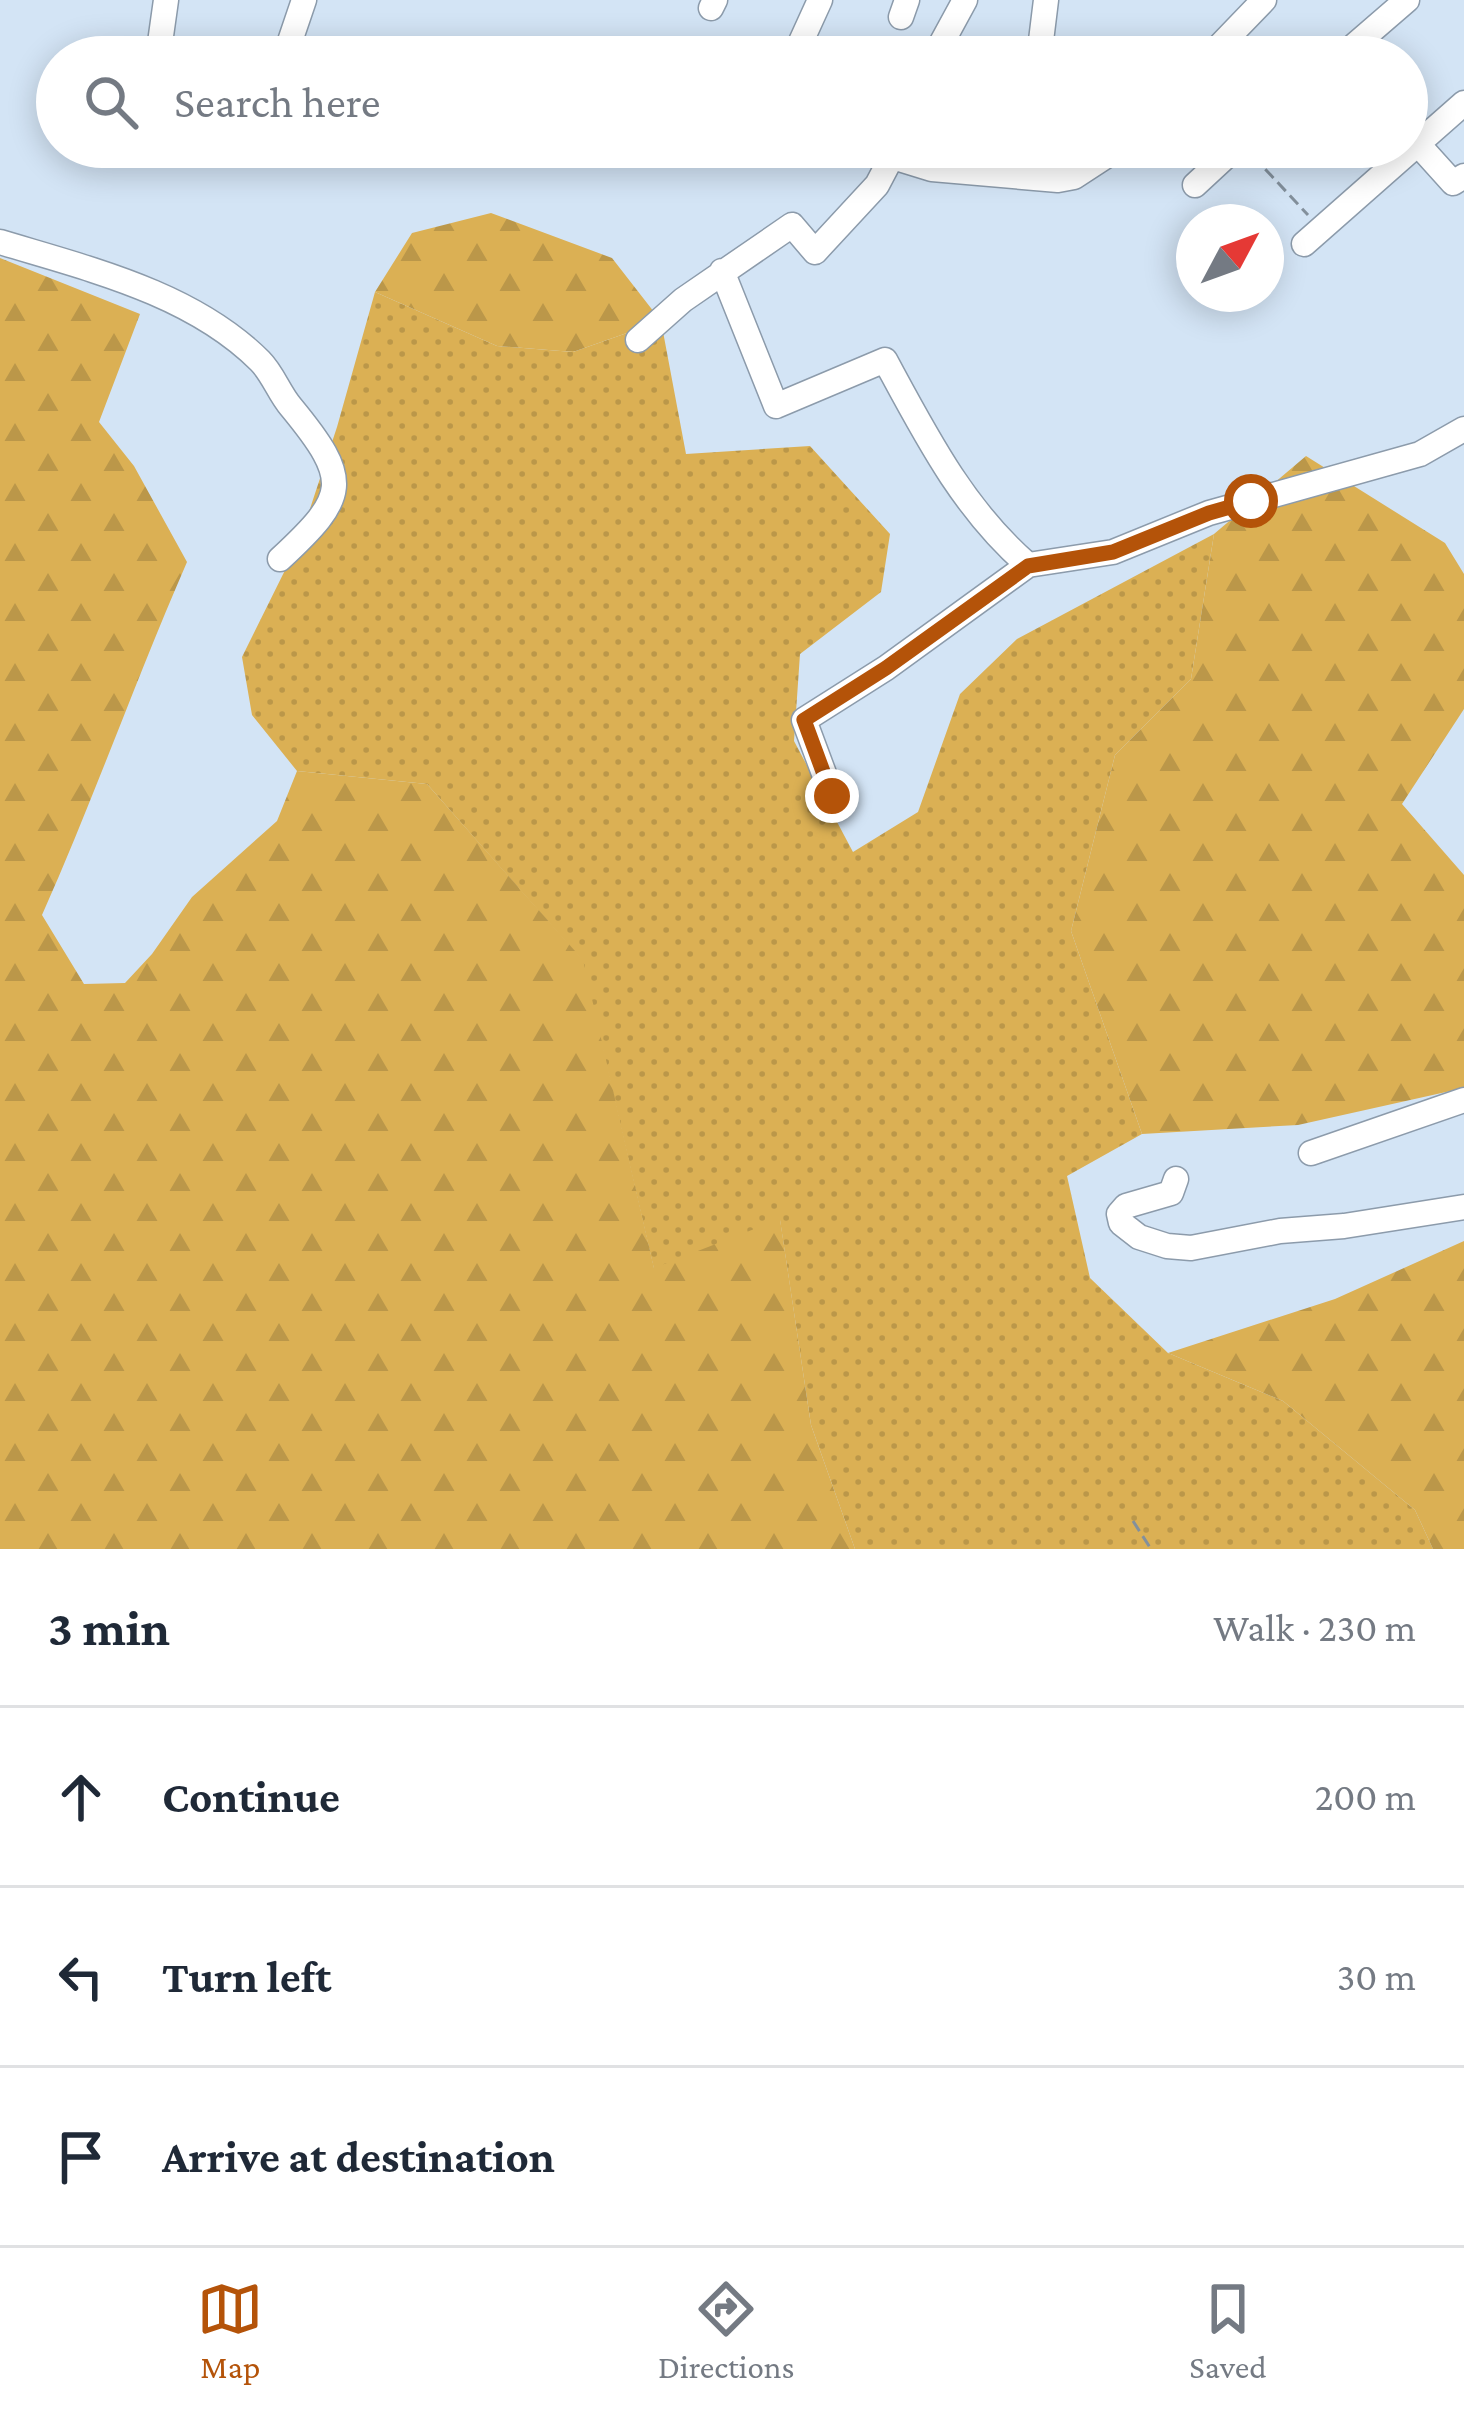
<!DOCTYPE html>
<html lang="en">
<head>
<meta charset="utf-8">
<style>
  :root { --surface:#fff; --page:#f6f6f7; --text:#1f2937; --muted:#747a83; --line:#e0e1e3; --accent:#b45309 }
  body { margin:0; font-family:"Crimson Pro",serif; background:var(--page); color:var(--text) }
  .compass { position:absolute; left:1176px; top:204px; width:108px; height:108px; border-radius:50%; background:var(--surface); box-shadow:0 6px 30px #0003; rotate:49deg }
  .stop { position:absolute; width:36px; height:36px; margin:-27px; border:9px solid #b45309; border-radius:50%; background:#fff }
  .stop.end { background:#b45309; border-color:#fff; box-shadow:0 3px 12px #0008 }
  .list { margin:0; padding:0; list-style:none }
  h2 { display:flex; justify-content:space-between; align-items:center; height:156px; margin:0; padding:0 48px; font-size:51px }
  h2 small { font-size:39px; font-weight:400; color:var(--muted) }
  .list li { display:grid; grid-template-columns:78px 1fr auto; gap:36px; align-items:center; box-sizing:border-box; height:180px; padding:0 48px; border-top:3px solid var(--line) }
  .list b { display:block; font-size:45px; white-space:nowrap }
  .list em { font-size:39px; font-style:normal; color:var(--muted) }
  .icon { flex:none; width:66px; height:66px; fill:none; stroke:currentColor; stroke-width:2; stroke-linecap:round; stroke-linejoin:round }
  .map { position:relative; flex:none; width:1464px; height:1549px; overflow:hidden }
  .search { position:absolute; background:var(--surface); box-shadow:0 6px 30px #0003; left:36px; right:36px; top:36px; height:132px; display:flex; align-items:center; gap:30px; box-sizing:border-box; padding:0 42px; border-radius:66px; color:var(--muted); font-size:45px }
  .sheet { height:696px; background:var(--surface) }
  nav { display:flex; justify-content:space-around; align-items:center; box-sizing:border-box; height:168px; border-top:3px solid var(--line); background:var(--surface); font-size:33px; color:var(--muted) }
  nav a { display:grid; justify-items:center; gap:6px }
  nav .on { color:var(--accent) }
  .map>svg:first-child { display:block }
  .grass { fill:url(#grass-dots) }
  .forest { fill:url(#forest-firs) }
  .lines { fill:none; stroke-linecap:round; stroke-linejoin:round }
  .minor-casing { stroke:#8c9bab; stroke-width:27 }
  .path { stroke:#83909c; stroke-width:3; stroke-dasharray:12 6; stroke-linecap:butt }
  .minor { stroke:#fff; stroke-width:24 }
  .route { stroke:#b45309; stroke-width:15 }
</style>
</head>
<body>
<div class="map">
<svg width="1464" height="1549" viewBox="0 0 1464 1549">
  <defs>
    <pattern id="grass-dots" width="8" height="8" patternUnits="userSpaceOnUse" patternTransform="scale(3)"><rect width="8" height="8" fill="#dbb054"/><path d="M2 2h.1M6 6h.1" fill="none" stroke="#bb9749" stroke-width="1.8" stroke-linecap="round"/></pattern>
    <pattern id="forest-firs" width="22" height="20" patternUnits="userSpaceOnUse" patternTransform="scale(3)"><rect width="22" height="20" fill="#dbb054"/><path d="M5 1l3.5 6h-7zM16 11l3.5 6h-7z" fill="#bb9749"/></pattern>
  </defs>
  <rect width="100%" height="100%" fill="#d3e4f5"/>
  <path class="grass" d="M375,292L497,346L573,352L661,321L686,454L810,446L890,534L881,592L800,654L794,741L853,852L918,812L960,694L1017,639L1214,534L1191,679L1115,755L1071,931L1142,1134L1067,1176L1090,1278L1168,1353L1283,1401L1415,1510L1433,1549H855L811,1425L780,1220L654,1269L582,960L427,784L297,771L252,715L242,657L299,542L337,427Z"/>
  <path class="forest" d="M491,213L612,258L661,321L573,352L497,346L375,292L412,233Z
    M0,258L140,314L99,422L134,466L187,562C136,679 94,798 42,915L84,984L125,983L152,954L192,897L277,821L297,771L427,784L583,960L654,1268L780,1219L811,1425L855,1549H0Z
    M1306,456L1445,543L1464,574V709L1402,804L1464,875V1088L1298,1125L1142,1134L1071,931L1115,755L1191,679L1214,534Z
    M1464,1241V1549H1433L1415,1510L1283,1401L1168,1353L1335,1299Z"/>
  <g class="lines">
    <defs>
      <path id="minor" d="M711,8L715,0
        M901,17L907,0
        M287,50L304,0
        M158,57L166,0
        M794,57L820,0
        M934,57L965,0
        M1039,57L1046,0
        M1209,57L1264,0
        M1341,57L1407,0
        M1407,132L1453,183L1464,176
        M1046,147L1051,170L1058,180L1074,177L1120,147
        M893,157L932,169L1058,180
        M1195,185L1236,147
        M0,242C89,269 192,293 260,361C273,374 279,393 291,407C352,481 348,496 280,559
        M1304,244L1464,103
        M722,271L776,406L885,360C925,434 963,509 1028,565L886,668L804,720L832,795
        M638,340L683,300L792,225L815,252L877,185L897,147
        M1028,565L1113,552L1209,513L1420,454L1464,429
        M1311,1153L1464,1100
        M1176,1179L1171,1193L1126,1206L1119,1214L1121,1223L1139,1237L1167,1246L1191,1248L1280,1231L1344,1226L1464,1207"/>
    </defs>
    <use href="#minor" class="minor-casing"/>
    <path class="path" d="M1253,156L1308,215
      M1133,1521L1151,1549"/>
    <use href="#minor" class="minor"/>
  </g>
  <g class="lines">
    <path class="route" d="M832,796L804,720L886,668L1028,566L1113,552L1209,513L1251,501"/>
  </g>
</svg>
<svg class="compass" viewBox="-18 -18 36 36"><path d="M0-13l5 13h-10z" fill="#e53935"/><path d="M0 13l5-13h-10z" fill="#747a83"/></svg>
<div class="stop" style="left:1251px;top:501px"></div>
<div class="stop end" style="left:832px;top:796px"></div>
<div class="search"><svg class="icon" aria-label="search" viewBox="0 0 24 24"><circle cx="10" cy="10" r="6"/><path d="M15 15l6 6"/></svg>Search here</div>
</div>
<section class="sheet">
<h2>3 min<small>Walk · 230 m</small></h2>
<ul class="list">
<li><svg class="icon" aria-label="ahead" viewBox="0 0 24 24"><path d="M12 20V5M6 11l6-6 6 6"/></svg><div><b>Continue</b></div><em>200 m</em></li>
<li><svg class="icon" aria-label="left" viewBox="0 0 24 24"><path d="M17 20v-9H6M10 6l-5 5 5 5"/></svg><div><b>Turn left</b></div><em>30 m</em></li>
<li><svg class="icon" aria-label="arrive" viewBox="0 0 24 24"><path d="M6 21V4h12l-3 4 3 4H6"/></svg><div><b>Arrive at destination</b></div></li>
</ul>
</section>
<nav>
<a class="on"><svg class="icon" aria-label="map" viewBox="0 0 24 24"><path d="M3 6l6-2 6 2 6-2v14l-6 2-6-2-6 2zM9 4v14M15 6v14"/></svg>Map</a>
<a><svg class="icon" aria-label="directions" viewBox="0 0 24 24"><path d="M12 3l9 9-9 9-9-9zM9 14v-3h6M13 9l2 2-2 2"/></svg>Directions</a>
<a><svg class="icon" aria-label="saved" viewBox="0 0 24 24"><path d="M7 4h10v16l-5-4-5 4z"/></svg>Saved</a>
</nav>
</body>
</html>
